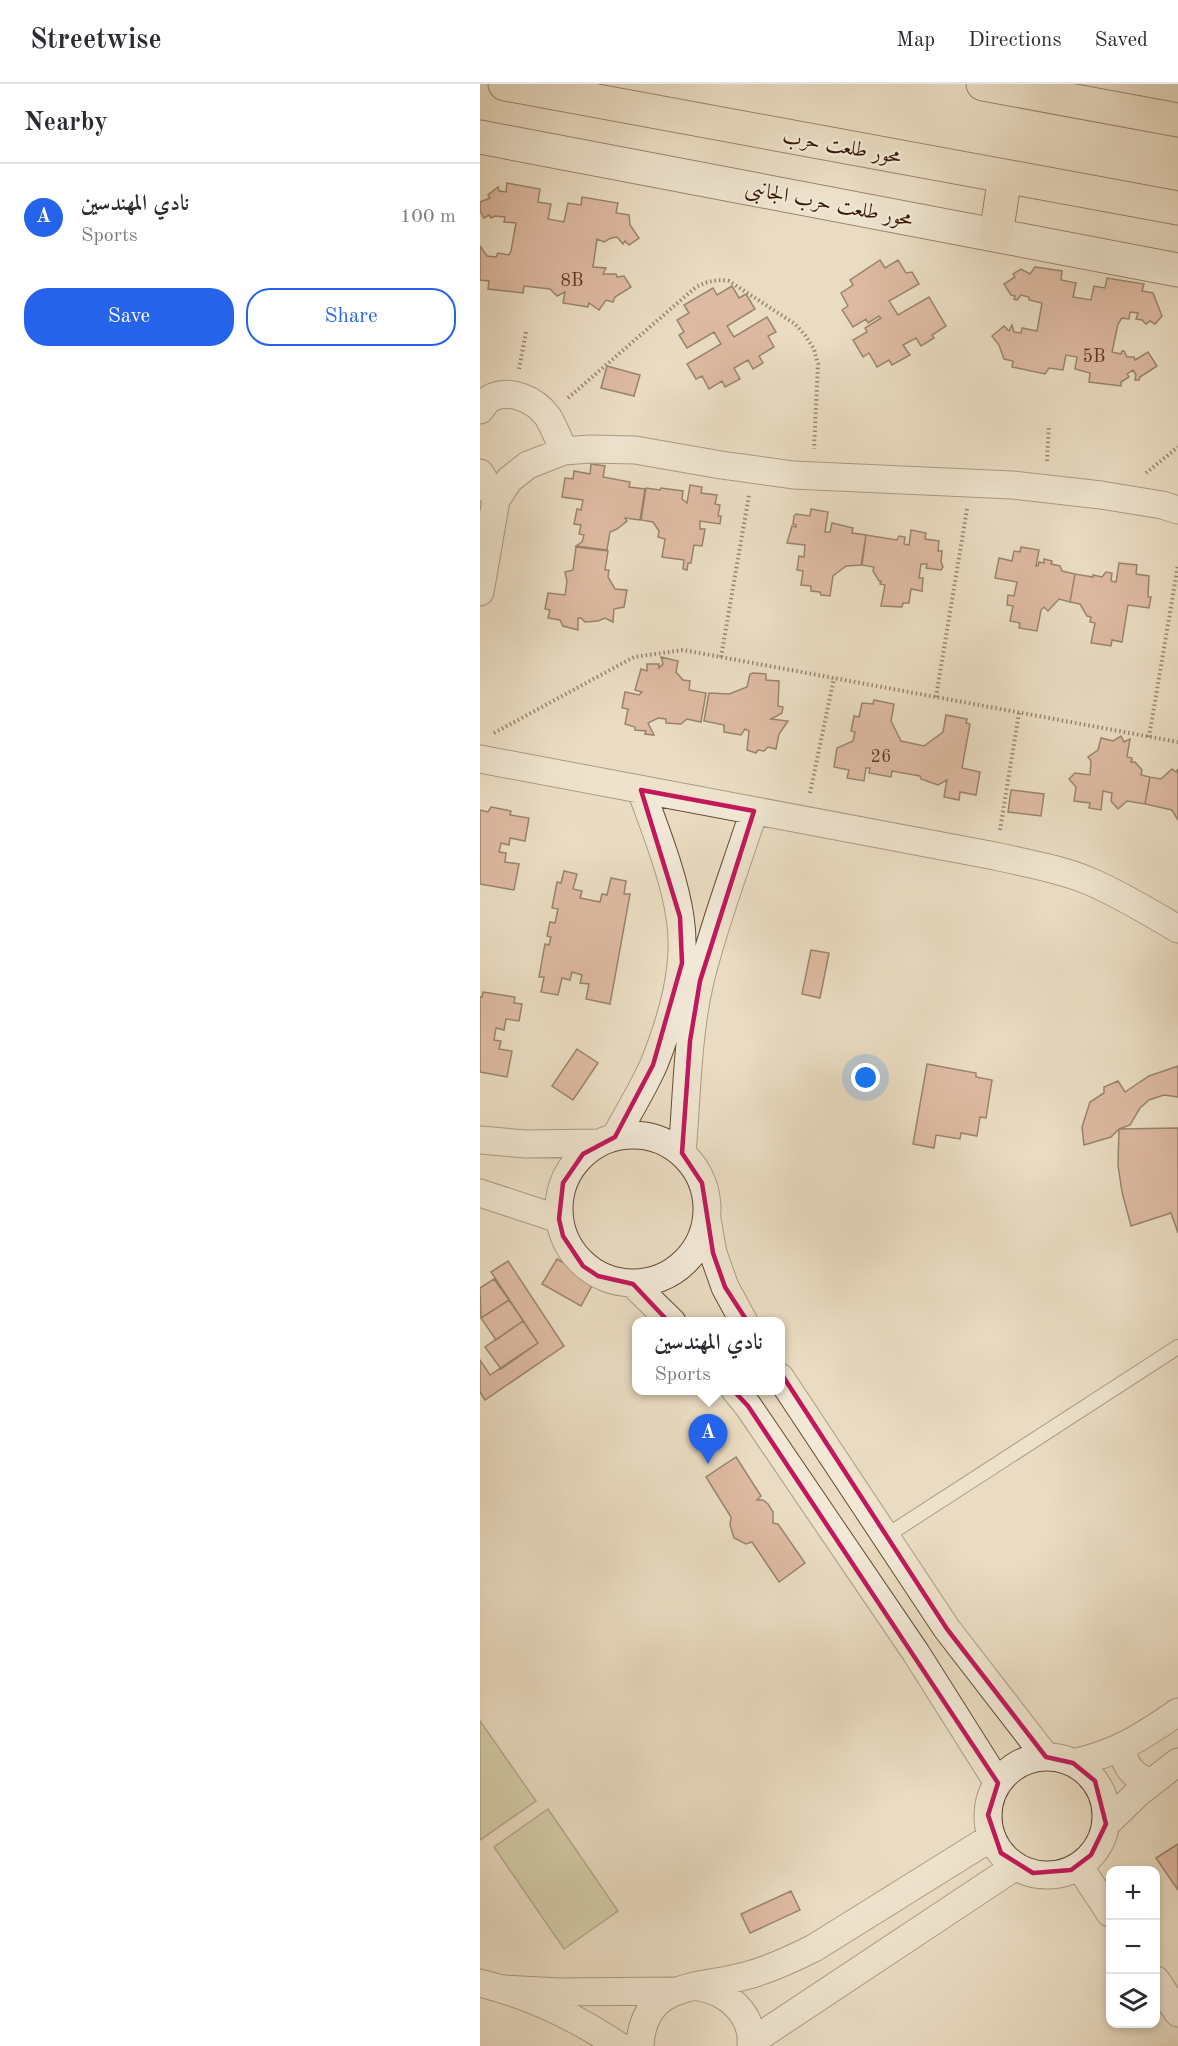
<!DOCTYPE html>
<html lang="en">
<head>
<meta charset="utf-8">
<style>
  :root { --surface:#fff; --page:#f7f7f7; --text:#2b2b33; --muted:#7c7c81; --line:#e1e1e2; --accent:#2563eb }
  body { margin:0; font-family:"Old Standard TT",Amiri,serif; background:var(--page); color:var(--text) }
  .controls { position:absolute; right:18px; bottom:18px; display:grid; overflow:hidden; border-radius:12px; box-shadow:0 3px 9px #0003 }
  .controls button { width:54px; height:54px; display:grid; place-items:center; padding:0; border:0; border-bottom:2px solid var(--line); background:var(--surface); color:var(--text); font:30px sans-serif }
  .you { position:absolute; left:386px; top:994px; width:21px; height:21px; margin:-15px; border:4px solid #fff; border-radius:50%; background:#1a73e8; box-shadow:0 0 0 9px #1a73e833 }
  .badge { display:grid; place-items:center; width:39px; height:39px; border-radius:50%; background:var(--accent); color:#fff; font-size:20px; font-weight:700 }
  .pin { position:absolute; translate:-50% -50px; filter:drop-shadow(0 2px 3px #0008) }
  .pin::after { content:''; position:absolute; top:32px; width:21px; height:18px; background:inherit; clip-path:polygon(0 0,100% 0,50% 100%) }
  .popup { position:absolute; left:152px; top:1233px; width:153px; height:78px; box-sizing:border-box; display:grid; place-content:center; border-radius:12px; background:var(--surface); filter:drop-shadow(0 2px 4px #0005); font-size:20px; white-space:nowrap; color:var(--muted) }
  .popup b { font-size:22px; color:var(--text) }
  .popup::after { content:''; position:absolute; left:50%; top:100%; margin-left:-12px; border:12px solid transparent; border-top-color:var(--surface) }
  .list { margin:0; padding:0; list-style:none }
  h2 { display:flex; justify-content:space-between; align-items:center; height:78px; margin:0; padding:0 24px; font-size:26px }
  h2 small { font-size:20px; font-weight:400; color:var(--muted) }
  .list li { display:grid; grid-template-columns:39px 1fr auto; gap:18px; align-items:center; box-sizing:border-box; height:108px; padding:0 24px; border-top:2px solid var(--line) }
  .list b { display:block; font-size:22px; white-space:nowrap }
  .list p { margin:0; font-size:20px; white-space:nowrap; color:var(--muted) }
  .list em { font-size:20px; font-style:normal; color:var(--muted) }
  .actions { display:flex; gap:12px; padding:18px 24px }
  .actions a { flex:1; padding:14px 0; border:2px solid var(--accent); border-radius:24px; text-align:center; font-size:21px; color:var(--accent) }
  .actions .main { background:var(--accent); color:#fff }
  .icon { flex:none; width:33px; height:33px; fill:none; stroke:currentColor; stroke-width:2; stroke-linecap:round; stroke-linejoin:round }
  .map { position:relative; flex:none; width:698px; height:1962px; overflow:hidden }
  header { display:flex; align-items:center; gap:36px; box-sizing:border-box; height:84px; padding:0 30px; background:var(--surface); border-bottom:2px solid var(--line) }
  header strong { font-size:28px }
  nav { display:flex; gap:33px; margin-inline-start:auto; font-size:21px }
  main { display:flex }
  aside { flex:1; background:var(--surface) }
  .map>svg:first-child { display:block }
  .green { fill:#bcbf8f; stroke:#7a6c4a; stroke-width:1.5 }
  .building { fill:#d1917a; stroke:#391a04; stroke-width:1.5 }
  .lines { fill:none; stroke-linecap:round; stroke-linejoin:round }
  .lane-casing { stroke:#654a34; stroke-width:16 }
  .street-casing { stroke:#654a34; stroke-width:29 }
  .secondary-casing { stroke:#391a04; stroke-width:35 }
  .primary-casing { stroke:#391a04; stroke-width:35 }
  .path { stroke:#391a04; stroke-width:4; stroke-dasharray:1.5 3; stroke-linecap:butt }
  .lane { stroke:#f1e8d7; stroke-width:14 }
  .street { stroke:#f1e8d7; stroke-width:27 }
  .secondary { stroke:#f1e8d7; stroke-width:33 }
  .primary { stroke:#eadcc2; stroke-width:33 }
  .marked { fill:none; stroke:#c2185b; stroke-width:4.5; stroke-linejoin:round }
  .labels { text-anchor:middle; stroke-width:4.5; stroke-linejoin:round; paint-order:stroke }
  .number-label { font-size:18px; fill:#5f3822 }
  .street-label { font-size:21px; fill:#391a04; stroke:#f1e8d7 }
</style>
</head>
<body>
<header>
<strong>Streetwise</strong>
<nav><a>Map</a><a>Directions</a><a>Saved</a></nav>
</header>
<main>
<aside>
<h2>Nearby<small></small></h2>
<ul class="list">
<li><span class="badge">A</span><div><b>نادي المهندسين</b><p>Sports</p></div><em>100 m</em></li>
</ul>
<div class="actions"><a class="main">Save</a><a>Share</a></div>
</aside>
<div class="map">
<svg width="698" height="1962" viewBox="0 0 698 1962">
  <rect width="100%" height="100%" fill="#eadcc2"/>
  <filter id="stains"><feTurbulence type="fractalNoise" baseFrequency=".00333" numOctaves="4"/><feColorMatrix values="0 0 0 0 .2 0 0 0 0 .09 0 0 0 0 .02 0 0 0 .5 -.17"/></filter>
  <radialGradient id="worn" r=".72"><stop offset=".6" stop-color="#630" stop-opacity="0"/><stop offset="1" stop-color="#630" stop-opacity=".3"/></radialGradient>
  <path class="green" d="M0,1637L56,1717L0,1756Z
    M68,1725L138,1827L84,1865L14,1763Z"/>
  <path class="building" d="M27,99L60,105L58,118L71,120L68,135L84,138L88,119L101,121L102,113L138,119L136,129L149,131L150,141L159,154L149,161L145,157L143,160L137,153L131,154L124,158L117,155L113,183L126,184L123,190H136L137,193L144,192L151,203L135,213L133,218L126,216L119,226L109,219L108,223L83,219L85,208L77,212L70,205L44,202L43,209L8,205L9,197L0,196V162L7,172L16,173L18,169L29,171L31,167L36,139L24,138L25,133L15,132L11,134L9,131L4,134L0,127V118L10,114L8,111L18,103L19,107L26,108Z
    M400,176L405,184L418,176L426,189L432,188L439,200L409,217L418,231L449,213L466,242L452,251L454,254L441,262L436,254L423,261L430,271L412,281L409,276L397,283L389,269L383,273L373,256L387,248L385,244L401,234L399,232L388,239L386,235L373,243L362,226L368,222L361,209L373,201L370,196Z
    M555,183L582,187L581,196L596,199L593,213L611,216L614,202L625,204L627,194L664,200L662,207L673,209L682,232L675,240L670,237L666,240L662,236L656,235L658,229L650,228L649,235L642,234L638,240L632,268L641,270L642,267H644L647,273H654L655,276L668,268L677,282L660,293L659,296H655L656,291L653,286L647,290L649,293L641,298V302L609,298L610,289L595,285L597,273L586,271L583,286L569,284L565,290L532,283L533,277L524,275L519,261L512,252L524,242L529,247L532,241L534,248L541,249L542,244L557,247L562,219L549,216V213L541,211L537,216L534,215L535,212L531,211L524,200L535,193L533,190L541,185L550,190Z
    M252,202L259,214L266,210L275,225L247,242L254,253L287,233L296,248L288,252L294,263L279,272L283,279L273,285L268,276L254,284L260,295L245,303L242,297L229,305L222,292L216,295L207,280L241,260L234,248L207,264L199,251L204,248L197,236L209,229L204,221L233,204L237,211Z
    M127,282L160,291L154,312L121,304Z
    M111,380L125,382L123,393L150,398L149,403L165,405L160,436L145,434L147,437L137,445L130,448L127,466L96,462L102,458L104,451L99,450L101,441L94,440L97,425L101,426L103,416L82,413L85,394L93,395L94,387L110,390Z
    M210,401L222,403L221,409L237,411L235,420L240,421L238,432H241L240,440L220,437V445H225L222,462L214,461L211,479H208L207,486L203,485L204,476L182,473L185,455L178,453L179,447L173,438L161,436L166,404L180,406L181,404L203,407L202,415L207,419Z
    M331,425L348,428L345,448H350L352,439L373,444L372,449L386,451L381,481L366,482L353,492L350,512L341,511L340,508L331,507V502L321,501L323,487L317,486L319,472L324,473L325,461L307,459L312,442L316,443V441L313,440L314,432L316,430L330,432Z
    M431,446L446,449L445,455L459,457L458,467H462L461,478L463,483L461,486L446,484L447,480H441L439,494H443L442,507L431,505L429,519H423L422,523L401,522L405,501L400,500L401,497H399L393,487L394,483L382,481L386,451L417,456L419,452L425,453L424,460L429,461Z
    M96,463L128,467L125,486H129L128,493L135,505L147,506L144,523L134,525L133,538L125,534L118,537L105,538L101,534H98V546L83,542L80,536L68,534L70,526L65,525L68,509L85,511L87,497L85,488L93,486Z
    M541,463L559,466L556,482H558L559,478L564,479V475L572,477L571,480L580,482L582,487L595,490L590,518L579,515L568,527L564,523L561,526L557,547L539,544L540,539L530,537L533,522L527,521L528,511L534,512L537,498L515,494L519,474L532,477L534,467L540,468Z
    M639,479L657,481L656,490L669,492L668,513H671L669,524L648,521L642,558L632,556L631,562L611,559L615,539L610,538L611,533L607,532L600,520L590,518L595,490L613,493V491L622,493L626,488L632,489L631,497L636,498Z
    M181,573L198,577L196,588L203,596L210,597L209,606L226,609L221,638L207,635L201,640L186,639V635L178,634L168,639L174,651L165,650L166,647L155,646V643L145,640L148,625L142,624L145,608L159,611L162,608L155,606L161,585L167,587V580H179V584L183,580Z
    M273,589L286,590V596L299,597L298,622L303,623L302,629L291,635L308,637L299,650L296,665L288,663L284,667L278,666L276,669L267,666L269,647L265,645L261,651L244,648V641L224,637L229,609L249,610L267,603L270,590Z
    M394,616L414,620L411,637L421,657L444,662L463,648L466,631L487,635L486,639L490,640L482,684L500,688L496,711L480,708L479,716L464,713L467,696L458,701L441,695L440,692L412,687L411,693L389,689L390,684H386L384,697L367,694L369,686L354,683L357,664L373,657L375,648L371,647L374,632L379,633L382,619L393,620Z
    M641,652L644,658L650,655L647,673L652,674L651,678H655L662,686L661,691L670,693L665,720L647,717L638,725L631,717L632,709L623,707L621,726L609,724L610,719L594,717L596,703L589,695L595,689L610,691L611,677L608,673L618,666L621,654L633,657Z
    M692,685L696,688L698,685V736L692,726L665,720L670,693L681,695Z
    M531,706L564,710L561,732L528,728Z
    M11,723L31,727L30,731L49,734L45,757L30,754L29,761L21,759L19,768L26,769L25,778L39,780L34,806L0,800V726L8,728Z
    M84,787L97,790L93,805L102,807L100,814L120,818L122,810L127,811L131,794L146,797L144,810H150L130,920L106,915L109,900L100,899L102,891L92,888L90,896L82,894L78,911L61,908L64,893H59L65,860L69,861L71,853L67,852L70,838L75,839L78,825L72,824L77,798L81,799Z
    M331,866L349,869L340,914L322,910Z
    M3,908L35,913L34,919L42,920L39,937L26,935L24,946L16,944L14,956L21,957L19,965L32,967L27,993L0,988V913H2Z
    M97,965L118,979L93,1016L72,1002Z
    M447,980L496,989V993L512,996L506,1034L500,1033L497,1052L481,1049L480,1055L456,1051L454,1064L433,1060Z
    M698,982V1013L684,1011L669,1016L660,1024L650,1041L639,1045L631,1053L604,1061L602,1043L610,1018L624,1009V1003L638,997L645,1008L669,992Z
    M698,1044V1149L691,1129L651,1142L642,1108L638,1081L639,1045Z
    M77,1175L115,1196L101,1222L62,1200Z
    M28,1177L84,1262L5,1316L0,1308V1276L10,1291L58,1259L11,1188Z
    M14,1195L29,1216L1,1234L0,1204Z
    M29,1216L43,1237L16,1256L1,1234Z
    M43,1237L58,1259L21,1285L5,1263Z
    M256,1373L281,1412L277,1416H283L288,1420L293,1428V1439L298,1440L325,1479L299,1498L272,1458L266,1460L254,1454L250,1441L251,1433L226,1393Z
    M698,1760V1806L676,1774Z
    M311,1807L320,1826L270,1849L261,1830Z"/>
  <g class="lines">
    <defs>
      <path id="lane" d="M406,1452L698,1263"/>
      <path id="street" d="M0,326C3,323 6,317 9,315C29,303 56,316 68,333C74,343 79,356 84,367
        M0,389L16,416
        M0,508L16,416L29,396L48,381L84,367L110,365L155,366L241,381L313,391L532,401L621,411L682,421L698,426
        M0,675L515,772C545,779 581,785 609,797C640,810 669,828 698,845
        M79 1125a74 74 0 1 1 148 0a74 74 0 1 1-148 0Z
        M135,1053C148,1029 163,1005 174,980C192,935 208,882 200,833C194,792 175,745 161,706
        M0,1056L46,1060L118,1059
        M202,1069C207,1012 207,953 220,897C234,839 256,783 274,727
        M0,1109L79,1135
        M227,1135L233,1169L245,1203L264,1238
        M153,1200L192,1238
        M300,1293L467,1545L566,1673
        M255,1306L268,1322L436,1569L518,1699
        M642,1664C645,1683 653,1692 671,1699
        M508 1732a59 59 0 1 1 118 0a59 59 0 1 1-118 0Z
        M593,1679C637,1669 662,1653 698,1628
        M626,1740L658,1709L698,1678
        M599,1782L630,1829
        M676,1896L698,1929
        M0,1899C49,1911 97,1934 139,1962
        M218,1903C247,1907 274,1930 271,1962
        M24,1905L79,1908L195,1907
        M271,1958L536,1782
        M160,1962C163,1897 218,1905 265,1892C289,1886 312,1875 334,1864L512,1753"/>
      <path id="secondary" d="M0,53L698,186"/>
      <path id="primary" d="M25,0L698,124
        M503,0L698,36
        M516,151L525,92"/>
    </defs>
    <use href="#lane" class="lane-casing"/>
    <use href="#street" class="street-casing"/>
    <use href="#secondary" class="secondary-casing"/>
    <use href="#primary" class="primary-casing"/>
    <path class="path" d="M39,285L46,248
      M88,314L216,203C228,197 236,195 249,197L315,240L325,251L334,265L338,280L334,365
      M567,377L569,341
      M666,389L698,363
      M241,573L269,411
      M456,613L487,425
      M14,649L154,573L203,566L698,658
      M669,653L698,481
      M330,709L354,594
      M520,746L539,629"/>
    <use href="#lane" class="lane"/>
    <use href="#street" class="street"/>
    <use href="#secondary" class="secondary"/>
    <use href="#primary" class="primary"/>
  </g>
  <path d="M0 0H698V1962H0ZM161,706L274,727L220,897L210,957L202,1069L222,1099L233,1169L245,1203L467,1545L566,1673L593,1679L615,1697L626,1740L611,1771L591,1786L553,1789L521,1769L508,1731L518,1699L268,1322L153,1200L118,1192L103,1182L83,1152L79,1135L83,1099L103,1070L135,1053L173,981L202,879L200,833Z" fill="#eadcc2" fill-opacity=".55" fill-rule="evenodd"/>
  <path class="marked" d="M161,706L274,727L220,897L210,957L202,1069L222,1099L233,1169L245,1203L467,1545L566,1673L593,1679L615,1697L626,1740L611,1771L591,1786L553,1789L521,1769L508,1731L518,1699L268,1322L153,1200L118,1192L103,1182L83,1152L79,1135L83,1099L103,1070L135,1053L173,981L202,879L200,833Z"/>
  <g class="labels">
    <g class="number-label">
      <text x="92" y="202">8B</text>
      <text x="614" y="278">5B</text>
      <text x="401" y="678">26</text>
    </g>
    <g class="street-label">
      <text transform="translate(362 62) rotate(10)" y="7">محور طلعت حرب</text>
      <text transform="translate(349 119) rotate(11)" y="7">محور طلعت حرب الجانبى</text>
    </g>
  </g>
  <rect width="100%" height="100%" filter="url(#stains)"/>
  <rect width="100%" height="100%" fill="url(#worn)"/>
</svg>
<div class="controls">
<button>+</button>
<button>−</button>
<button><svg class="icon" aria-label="layers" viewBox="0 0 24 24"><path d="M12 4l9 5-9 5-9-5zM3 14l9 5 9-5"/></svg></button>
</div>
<div class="you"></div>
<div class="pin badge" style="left:228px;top:1380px">A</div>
<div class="popup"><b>نادي المهندسين</b>Sports</div>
</div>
</main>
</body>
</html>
